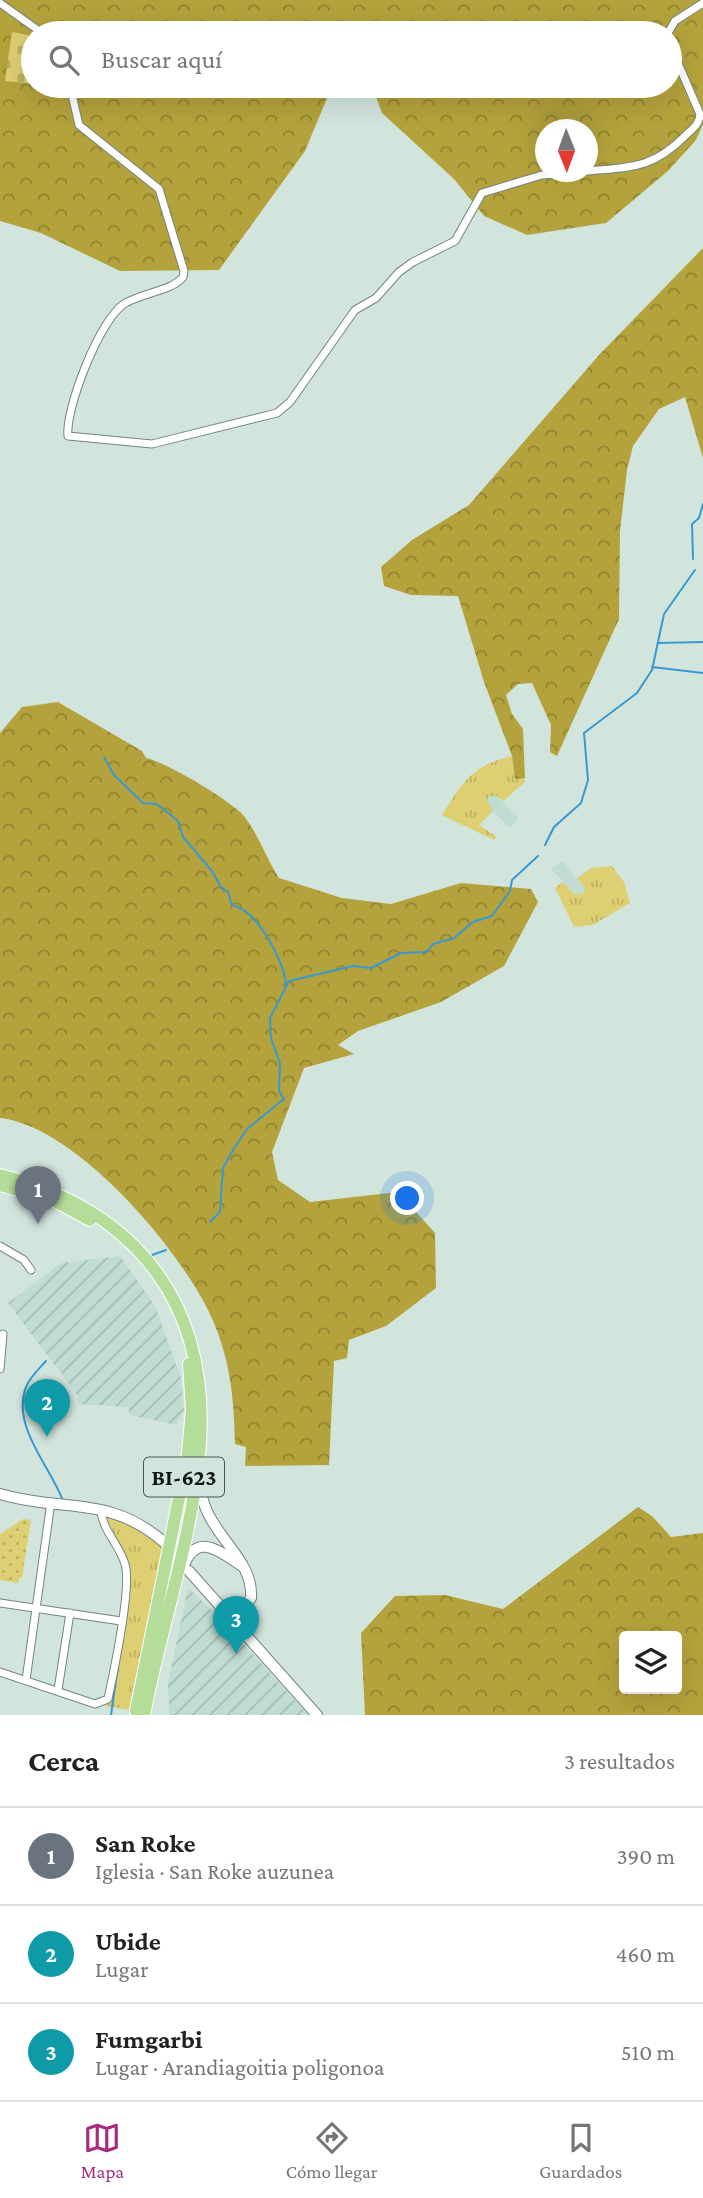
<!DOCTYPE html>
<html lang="es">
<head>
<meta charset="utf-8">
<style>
  :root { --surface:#fff; --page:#f2f2f2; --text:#222; --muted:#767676; --line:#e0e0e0; --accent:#a72c80 }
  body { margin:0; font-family:"Crimson Pro",serif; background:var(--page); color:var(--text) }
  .controls { position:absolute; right:21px; bottom:21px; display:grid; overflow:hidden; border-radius:7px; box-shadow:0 7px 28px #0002 }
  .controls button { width:63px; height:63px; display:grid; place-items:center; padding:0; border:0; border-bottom:2px solid var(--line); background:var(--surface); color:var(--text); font:35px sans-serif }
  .compass { position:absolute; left:535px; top:119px; width:63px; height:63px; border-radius:50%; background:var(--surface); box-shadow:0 7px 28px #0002; rotate:179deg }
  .you { position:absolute; left:408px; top:1199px; width:24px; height:24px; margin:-18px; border:5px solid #fff; border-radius:50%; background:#1a73e8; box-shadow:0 0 0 10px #1a73e833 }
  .badge { display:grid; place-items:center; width:46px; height:46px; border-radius:50%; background:var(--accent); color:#fff; font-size:23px; font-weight:700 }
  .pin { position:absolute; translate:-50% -58px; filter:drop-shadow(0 2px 4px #0008) }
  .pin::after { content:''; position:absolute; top:37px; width:24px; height:21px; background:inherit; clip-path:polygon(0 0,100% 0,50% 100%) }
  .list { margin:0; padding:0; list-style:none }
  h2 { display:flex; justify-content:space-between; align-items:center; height:91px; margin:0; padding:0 28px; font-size:30px }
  h2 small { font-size:23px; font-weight:400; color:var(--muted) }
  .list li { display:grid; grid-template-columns:46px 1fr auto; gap:21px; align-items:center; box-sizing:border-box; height:98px; padding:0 28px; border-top:2px solid var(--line) }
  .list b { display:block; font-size:26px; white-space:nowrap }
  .list p { margin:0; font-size:23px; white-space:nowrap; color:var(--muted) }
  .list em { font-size:23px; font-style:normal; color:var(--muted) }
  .icon { flex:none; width:38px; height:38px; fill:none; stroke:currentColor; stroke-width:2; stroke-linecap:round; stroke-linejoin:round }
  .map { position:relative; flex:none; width:703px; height:1715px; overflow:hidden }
  .search { position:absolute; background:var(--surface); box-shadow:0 7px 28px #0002; left:21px; right:21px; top:21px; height:77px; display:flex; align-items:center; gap:18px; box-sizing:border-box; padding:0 24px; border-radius:38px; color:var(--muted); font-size:26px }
  .sheet { height:385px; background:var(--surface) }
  nav { display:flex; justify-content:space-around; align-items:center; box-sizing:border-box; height:98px; border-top:2px solid var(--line); background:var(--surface); font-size:19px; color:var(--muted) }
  nav a { display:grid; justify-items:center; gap:4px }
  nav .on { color:var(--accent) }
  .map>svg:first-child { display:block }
  .built { fill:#c1dcd1 }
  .industrial { fill:url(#industrial-furrows) }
  .grass { fill:url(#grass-tufts) }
  .forest { fill:url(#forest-crowns); fill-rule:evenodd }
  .cemetery { fill:url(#cemetery-stones) }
  .garden { fill:url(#garden-dots) }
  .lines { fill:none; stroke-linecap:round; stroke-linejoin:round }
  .stream { stroke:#3899d2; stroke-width:2 }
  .street-casing { stroke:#73847e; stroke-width:9 }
  .secondary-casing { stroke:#73847e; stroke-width:12 }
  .primary-casing { stroke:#fff; stroke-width:14 }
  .street { stroke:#fff; stroke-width:7 }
  .secondary { stroke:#fff; stroke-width:10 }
  .primary { stroke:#b5dd9a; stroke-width:12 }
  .labels { text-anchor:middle; stroke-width:7; stroke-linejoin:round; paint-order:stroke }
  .shield { fill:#d2e5dd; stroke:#4a5550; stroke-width:2 }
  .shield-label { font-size:23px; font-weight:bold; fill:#101714 }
</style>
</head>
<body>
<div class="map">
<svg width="703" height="1715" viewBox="0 0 703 1715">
  <defs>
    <pattern id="industrial-furrows" width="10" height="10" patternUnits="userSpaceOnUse" patternTransform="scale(1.75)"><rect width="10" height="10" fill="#c1dcd1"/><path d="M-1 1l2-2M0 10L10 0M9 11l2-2" fill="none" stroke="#a5bcb3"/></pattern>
    <pattern id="grass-tufts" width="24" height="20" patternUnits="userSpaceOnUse" patternTransform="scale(1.75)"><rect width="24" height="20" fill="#decf72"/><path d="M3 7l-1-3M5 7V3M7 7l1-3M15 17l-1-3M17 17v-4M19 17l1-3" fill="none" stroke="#bdb162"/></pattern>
    <pattern id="forest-crowns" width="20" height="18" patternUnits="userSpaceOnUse" patternTransform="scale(1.75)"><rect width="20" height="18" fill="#b4a33c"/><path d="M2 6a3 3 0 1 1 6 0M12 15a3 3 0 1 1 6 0" fill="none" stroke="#918431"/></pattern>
    <pattern id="cemetery-stones" width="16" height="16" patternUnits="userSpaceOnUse" patternTransform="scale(1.75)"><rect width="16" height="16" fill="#decf72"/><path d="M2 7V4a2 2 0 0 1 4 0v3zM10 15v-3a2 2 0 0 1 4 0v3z" fill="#bdb162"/></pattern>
    <pattern id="garden-dots" width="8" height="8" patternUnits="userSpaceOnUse" patternTransform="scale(1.75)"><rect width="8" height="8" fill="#decf72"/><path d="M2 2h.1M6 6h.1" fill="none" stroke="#bdb162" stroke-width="1.8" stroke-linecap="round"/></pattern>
  </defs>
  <rect width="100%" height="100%" fill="#d2e5dd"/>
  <path class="built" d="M489,795L496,796L519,818L510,828L493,811L487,801Z
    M562,861L584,887L583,894H574L551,869Z"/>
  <path class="industrial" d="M120,1256L155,1306L181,1378L184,1411L176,1425L130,1415L128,1407L78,1404V1396L8,1303L61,1263Z
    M188,1588L218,1616L308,1715H169L168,1683Z"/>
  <path class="grass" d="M512,756L515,778H525V782L503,801L496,796H489L487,801L493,811L479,825L497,837L494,840L442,815C463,782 471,766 512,756Z
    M612,866L624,882L630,903L593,925L574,927L555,888L563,882L574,894H583L584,887L577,878L591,868Z
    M111,1512L165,1543L129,1710L106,1706L115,1664L126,1574L105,1519Z"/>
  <path class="forest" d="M0,0H703V124L696,140L668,171L606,223L527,235L484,216L454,179L382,113L372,86H670V33H33V86H332L305,151L219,270L120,271L41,233L0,221ZM546,130H588V172H546Z
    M703,248V458L685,397L659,409L633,446L627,470L620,531L619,619L557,756L550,752L551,725L532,683L518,684L506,695L512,714L523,729L525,778L515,779L512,756L484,682L458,596L411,595L384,586L381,567L412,540L469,505L599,355Z
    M58,702L142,751L146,758C166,762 230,800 244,816C258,834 267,859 279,878L342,898L391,904L461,883L531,889L538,902L504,966L441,1002L358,1031L338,1045L354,1054L304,1068L272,1152L278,1180L310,1202L398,1192L435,1233L436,1288L386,1326L349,1340L347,1358L334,1361L329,1465L245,1466L246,1447L235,1444C234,1401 231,1364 214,1323C186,1255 77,1126 0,1118V733L22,707Z
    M638,1507L652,1516L671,1537L703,1533V1715H365L361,1633L395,1596L445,1595L503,1609ZM677,1636V1689H624V1636Z"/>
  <path class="cemetery" d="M12,32L33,36V84L5,81Z"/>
  <path class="garden" d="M23,1519L31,1520L22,1578H19V1583L0,1580V1534Z"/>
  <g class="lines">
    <path class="stream" d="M693,559L692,524L699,518L703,504
      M658,643L703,642
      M652,667L703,673
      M104,757L114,775L143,803L157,804L178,821L183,837L212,871L221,887L228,892L232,905C257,910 284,960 286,985
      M545,845L554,827L581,803L588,780L584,733L637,693L652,670L664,614L695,570
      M210,1222L220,1212L223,1168L233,1150L247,1129L284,1099L279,1091L280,1064L271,1038L270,1018L289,981L353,966L371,968L401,953L427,952L433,944L454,938L473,922L492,916L510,891L512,880L538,856
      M152,1255L166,1250
      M46,1361C39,1369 30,1377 26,1387C11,1427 51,1467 63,1501
      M111,1715L118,1666"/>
    <defs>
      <path id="street" d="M0,3L42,33
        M668,33L675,21L703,3
        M70,86L79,125L159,189L184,271L183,277C172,291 141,293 124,304C100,319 65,409 68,436L152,444L277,413L290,402L355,310L376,298L399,272L413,262L455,241L482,193L542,175L584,172
        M588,171C631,167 652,169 685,136C692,129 700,124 700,114L670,45
        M0,1246L24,1260L31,1270
        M0,1369L3,1334
        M0,1603L121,1621
        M0,1672L95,1704L108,1699C114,1671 132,1587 125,1564C119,1544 102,1530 101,1510
        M26,1680L51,1502
        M58,1690L70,1613"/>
      <path id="secondary" d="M200,1481C201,1533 254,1554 251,1598L232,1621
        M0,1494C64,1513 109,1494 165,1543
        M183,1567C197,1531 219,1551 242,1566
        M189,1571L317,1715"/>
      <path id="primary" d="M0,1175C141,1211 213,1309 199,1456C191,1542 160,1630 144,1715
        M0,1185L55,1201L90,1220
        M136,1711L188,1453L192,1409L189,1364"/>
    </defs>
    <use href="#street" class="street-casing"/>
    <use href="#secondary" class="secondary-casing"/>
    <use href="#primary" class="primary-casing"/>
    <use href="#street" class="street"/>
    <use href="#secondary" class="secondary"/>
    <use href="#primary" class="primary"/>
  </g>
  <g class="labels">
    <rect class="shield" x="144" y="1457.5" width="80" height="39" rx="5"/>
    <g class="shield-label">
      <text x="184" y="1485">BI-623</text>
    </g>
  </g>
</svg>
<div class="controls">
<button><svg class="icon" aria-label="layers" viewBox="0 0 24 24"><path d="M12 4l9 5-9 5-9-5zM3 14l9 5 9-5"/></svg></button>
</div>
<svg class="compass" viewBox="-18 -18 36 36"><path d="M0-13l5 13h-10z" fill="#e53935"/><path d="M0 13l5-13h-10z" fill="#767676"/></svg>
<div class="you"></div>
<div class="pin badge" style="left:38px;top:1224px;background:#6b7280">1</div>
<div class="pin badge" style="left:47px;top:1437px;background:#0f9aa8">2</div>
<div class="pin badge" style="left:236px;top:1654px;background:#0f9aa8">3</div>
<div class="search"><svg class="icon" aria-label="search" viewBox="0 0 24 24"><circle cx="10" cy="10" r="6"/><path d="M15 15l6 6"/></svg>Buscar aquí</div>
</div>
<section class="sheet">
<h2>Cerca<small>3 resultados</small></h2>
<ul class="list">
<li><span class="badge" style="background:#6b7280">1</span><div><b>San Roke</b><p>Iglesia · San Roke auzunea</p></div><em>390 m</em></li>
<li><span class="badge" style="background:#0f9aa8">2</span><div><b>Ubide</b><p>Lugar</p></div><em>460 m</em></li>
<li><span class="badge" style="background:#0f9aa8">3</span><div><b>Fumgarbi</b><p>Lugar · Arandiagoitia poligonoa</p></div><em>510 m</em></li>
</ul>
</section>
<nav>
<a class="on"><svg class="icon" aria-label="map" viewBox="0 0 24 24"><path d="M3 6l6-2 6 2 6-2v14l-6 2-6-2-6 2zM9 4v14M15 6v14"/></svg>Mapa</a>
<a><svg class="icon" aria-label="directions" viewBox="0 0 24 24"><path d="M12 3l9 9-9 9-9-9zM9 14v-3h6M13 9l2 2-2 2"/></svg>Cómo llegar</a>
<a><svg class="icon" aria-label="saved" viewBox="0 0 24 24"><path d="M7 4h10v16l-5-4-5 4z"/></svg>Guardados</a>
</nav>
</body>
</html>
